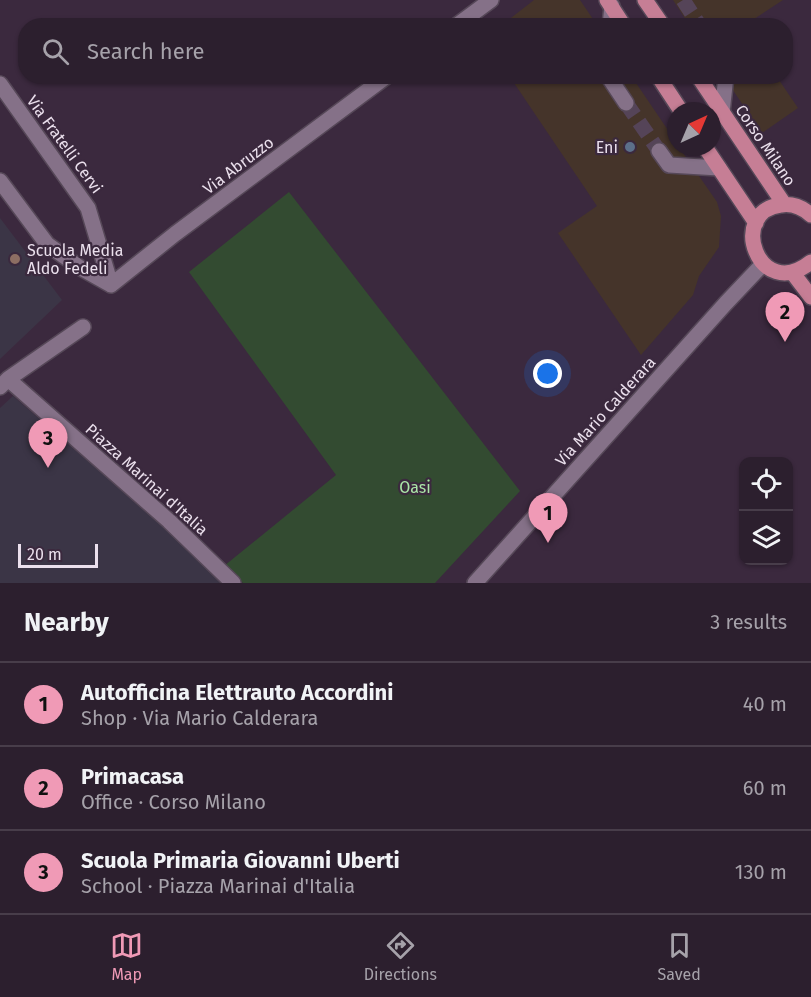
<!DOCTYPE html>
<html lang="en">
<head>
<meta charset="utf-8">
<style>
  :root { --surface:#2c1f2e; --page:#382c3a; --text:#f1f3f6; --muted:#a6a2aa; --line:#483d4a; --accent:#f09ab6 }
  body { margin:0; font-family:"Fira Sans",sans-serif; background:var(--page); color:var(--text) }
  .controls { position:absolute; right:18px; bottom:18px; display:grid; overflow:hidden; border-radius:12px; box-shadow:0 2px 4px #0004 }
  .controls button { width:54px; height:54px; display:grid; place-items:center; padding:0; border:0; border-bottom:2px solid var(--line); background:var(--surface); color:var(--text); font:30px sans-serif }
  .compass { position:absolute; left:667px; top:102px; width:54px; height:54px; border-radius:50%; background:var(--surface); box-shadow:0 2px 4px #0004; rotate:44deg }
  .scale { position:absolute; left:18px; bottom:15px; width:80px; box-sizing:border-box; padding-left:6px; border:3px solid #ebe0ed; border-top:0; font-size:16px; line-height:21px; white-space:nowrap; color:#ebe0ed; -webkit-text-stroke:4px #3b293e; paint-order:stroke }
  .you { position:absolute; left:548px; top:374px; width:21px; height:21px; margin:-15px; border:4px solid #fff; border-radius:50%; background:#1a73e8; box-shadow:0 0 0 9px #1a73e833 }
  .badge { display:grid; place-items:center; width:39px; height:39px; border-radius:50%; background:var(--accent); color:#111; font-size:20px; font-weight:700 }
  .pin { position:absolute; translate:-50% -50px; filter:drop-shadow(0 2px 3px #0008) }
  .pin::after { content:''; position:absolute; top:32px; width:21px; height:18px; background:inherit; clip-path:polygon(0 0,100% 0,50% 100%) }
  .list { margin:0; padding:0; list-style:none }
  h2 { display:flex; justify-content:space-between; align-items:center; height:78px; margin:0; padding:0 24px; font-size:26px }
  h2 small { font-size:20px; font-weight:400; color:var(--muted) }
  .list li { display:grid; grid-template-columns:39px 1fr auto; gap:18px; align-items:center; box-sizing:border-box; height:84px; padding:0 24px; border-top:2px solid var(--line) }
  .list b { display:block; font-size:22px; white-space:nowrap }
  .list p { margin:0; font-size:20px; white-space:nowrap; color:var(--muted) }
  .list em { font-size:20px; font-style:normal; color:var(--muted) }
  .icon { flex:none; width:33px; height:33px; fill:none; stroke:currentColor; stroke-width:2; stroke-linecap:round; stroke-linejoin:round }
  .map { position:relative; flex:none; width:811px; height:583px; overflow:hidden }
  .search { position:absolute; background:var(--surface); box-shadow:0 2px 4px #0004; left:18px; right:18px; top:18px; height:66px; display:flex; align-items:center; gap:15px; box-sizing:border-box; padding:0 21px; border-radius:24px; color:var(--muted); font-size:22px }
  .sheet { height:330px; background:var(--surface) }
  nav { display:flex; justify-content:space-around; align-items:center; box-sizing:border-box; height:84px; border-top:2px solid var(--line); background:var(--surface); font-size:16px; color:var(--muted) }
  nav a { display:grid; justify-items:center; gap:3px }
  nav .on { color:var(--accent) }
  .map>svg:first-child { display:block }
  .commercial { fill:#45342a }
  .education { fill:#3b3546 }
  .green { fill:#334b31 }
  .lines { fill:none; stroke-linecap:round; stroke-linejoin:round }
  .minor-tunnel { stroke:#554458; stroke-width:15; stroke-dasharray:15 8; stroke-linecap:butt }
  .minor-casing { stroke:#564858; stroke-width:18 }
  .major-casing { stroke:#564858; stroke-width:18 }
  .minor { stroke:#857188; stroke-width:15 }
  .major { stroke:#c67e95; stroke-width:15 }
  .service-dot { fill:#5c6f8a; stroke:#3b293e; stroke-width:2 }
  .education-dot { fill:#8d6e63; stroke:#3b293e; stroke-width:2 }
  .labels { text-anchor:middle; stroke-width:4.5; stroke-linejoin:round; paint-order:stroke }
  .street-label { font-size:16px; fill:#ebe0ed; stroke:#3b293e }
  .poi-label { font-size:16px; fill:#ebe0ed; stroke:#3b293e; text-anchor:end }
  .park-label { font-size:16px; fill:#abe6a7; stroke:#3b293e }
</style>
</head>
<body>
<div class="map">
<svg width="811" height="583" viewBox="0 0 811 583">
  <rect width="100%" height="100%" fill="#3b293e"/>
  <path class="commercial" d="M534,0H580L597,25H502Z
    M673,0H783L745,25L690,26Z
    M510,77H632L676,142V147H679L717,202L721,216L719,247L699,276L693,295L641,355L558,233L597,206Z
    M724,77H777L798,108L762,133Z"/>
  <path class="education" d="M0,218L62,300L0,359Z
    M13,396L165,528L224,583H0V408Z"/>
  <path class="green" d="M289,192L520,491L435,583H243L224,566L336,475L189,272Z"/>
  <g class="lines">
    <path class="minor-tunnel" d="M683,0L700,26
      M626,103L659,151"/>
    <defs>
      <path id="minor" d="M456,26L491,0
        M610,26L612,6
        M608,76L626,103
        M0,84L88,208L111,285
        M722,113L726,76
        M659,151L669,165L719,168
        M0,181L47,244L79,267L111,285
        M111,285L175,234L387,76
        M8,379L169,521L233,583
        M0,387L8,379L83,327
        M475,583L726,303L763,264"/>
      <path id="major" d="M607,0L624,26
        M645,0L663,26
        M658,76L681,111
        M698,76L784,204
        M705,147L756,223
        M811,215C803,208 793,203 781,205C727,211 758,304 811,262
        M792,272L811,297"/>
    </defs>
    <use href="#minor" class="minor-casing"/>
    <use href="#major" class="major-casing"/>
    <use href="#minor" class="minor"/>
    <use href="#major" class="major"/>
  </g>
  <circle class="service-dot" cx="630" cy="147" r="6"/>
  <circle class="education-dot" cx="15" cy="259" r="6"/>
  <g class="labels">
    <g class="street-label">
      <text transform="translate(65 144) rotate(54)" y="6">Via Fratelli Cervi</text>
      <text transform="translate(766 145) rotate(56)" y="6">Corso Milano</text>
      <text transform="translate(238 165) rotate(-37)" y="6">Via Abruzzo</text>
      <text transform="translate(605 411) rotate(-48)" y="6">Via Mario Calderara</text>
      <text transform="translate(147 479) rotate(42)" y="6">Piazza Marinai d'Italia</text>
    </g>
    <g class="poi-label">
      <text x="618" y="153">Eni</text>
      <text x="27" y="256" text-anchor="start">Scuola Media<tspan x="27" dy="18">Aldo Fedeli</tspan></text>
    </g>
    <g class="park-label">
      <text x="415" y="493">Oasi</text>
    </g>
  </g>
</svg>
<div class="controls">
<button><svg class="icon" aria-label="locate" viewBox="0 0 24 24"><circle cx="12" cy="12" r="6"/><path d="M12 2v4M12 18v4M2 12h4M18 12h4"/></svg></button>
<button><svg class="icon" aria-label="layers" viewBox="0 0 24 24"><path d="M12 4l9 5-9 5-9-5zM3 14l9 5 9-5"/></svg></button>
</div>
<svg class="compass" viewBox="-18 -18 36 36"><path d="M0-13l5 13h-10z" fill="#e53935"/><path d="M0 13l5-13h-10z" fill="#a6a2aa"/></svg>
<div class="scale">20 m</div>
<div class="you"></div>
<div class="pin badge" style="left:548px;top:543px">1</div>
<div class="pin badge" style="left:785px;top:342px">2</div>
<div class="pin badge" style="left:48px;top:468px">3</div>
<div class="search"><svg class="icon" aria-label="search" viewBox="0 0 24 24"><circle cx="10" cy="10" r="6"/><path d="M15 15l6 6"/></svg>Search here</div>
</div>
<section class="sheet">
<h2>Nearby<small>3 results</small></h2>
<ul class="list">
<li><span class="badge">1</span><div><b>Autofficina Elettrauto Accordini</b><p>Shop · Via Mario Calderara</p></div><em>40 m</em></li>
<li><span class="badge">2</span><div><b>Primacasa</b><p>Office · Corso Milano</p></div><em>60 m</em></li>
<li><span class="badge">3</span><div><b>Scuola Primaria Giovanni Uberti</b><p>School · Piazza Marinai d'Italia</p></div><em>130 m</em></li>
</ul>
</section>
<nav>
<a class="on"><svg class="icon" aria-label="map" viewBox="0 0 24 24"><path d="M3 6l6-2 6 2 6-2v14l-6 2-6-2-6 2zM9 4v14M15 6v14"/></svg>Map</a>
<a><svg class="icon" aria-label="directions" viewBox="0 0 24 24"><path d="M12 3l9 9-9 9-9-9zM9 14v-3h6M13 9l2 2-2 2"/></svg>Directions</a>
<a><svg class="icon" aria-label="saved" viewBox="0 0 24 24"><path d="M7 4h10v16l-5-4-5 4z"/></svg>Saved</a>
</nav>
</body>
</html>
